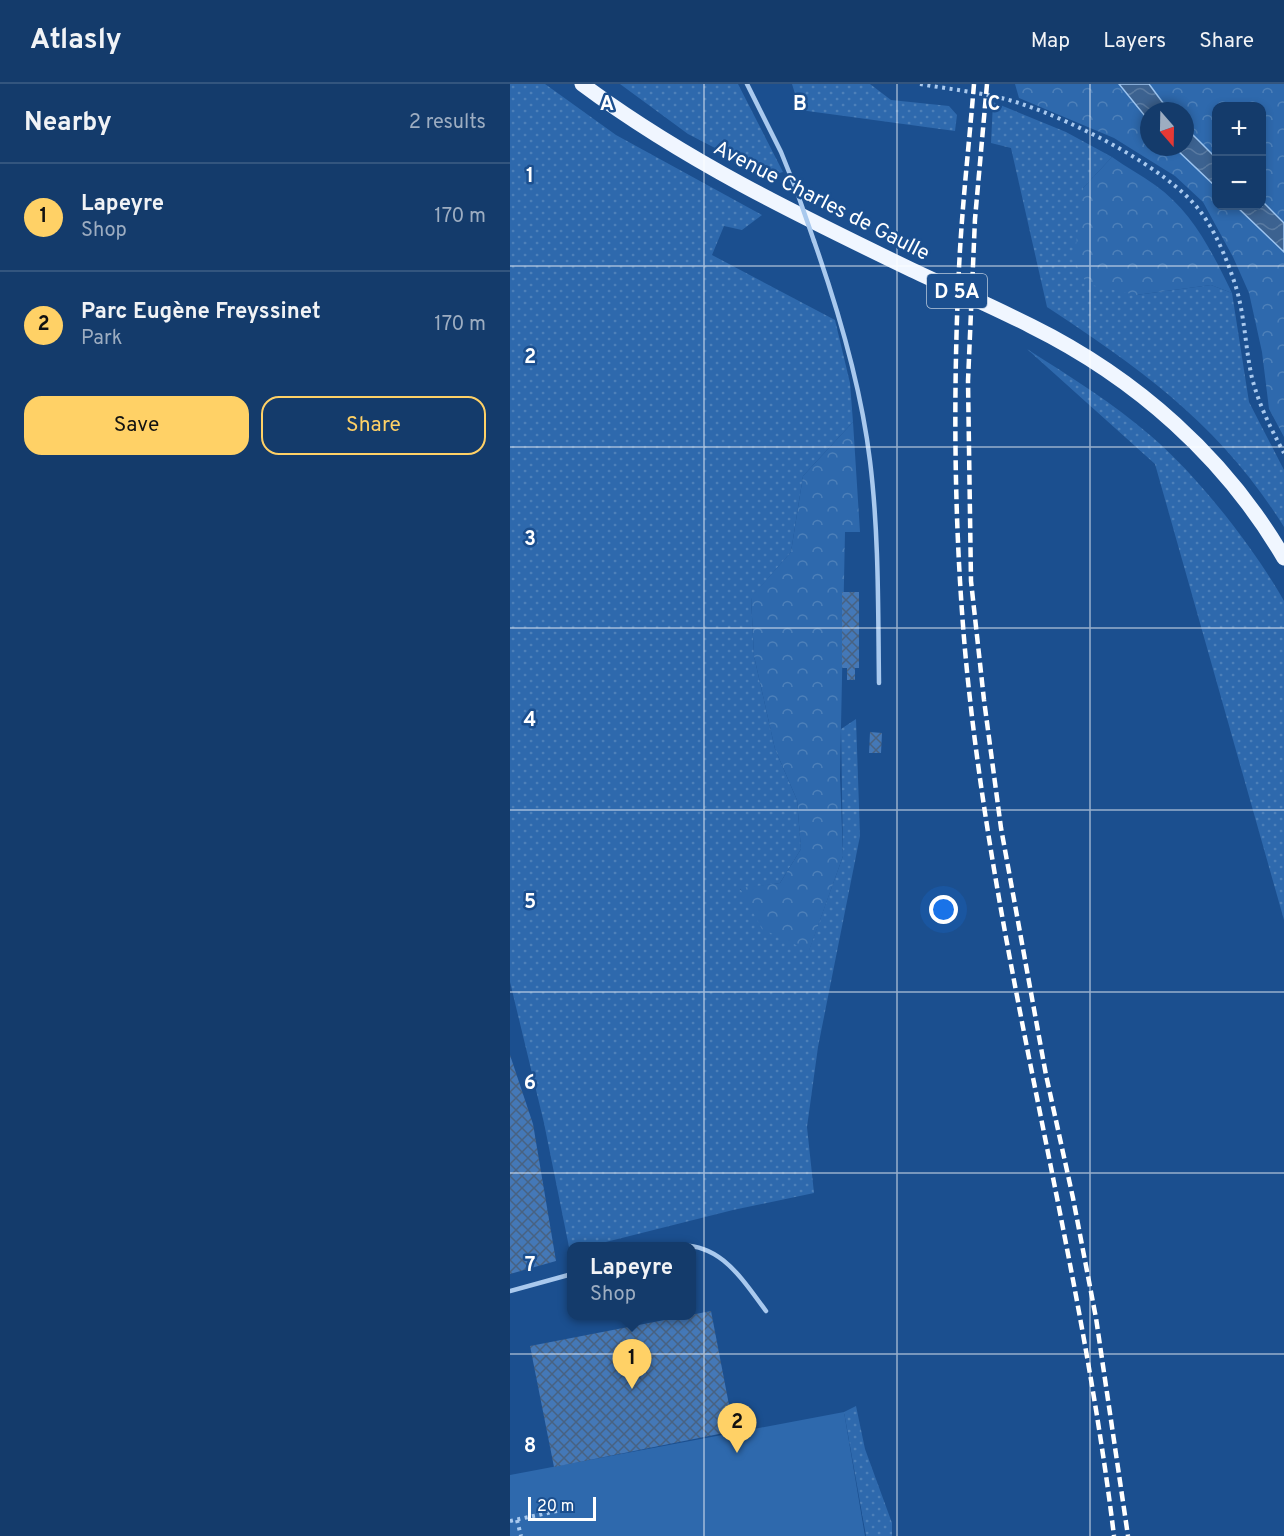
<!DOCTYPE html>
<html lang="en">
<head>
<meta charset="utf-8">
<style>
  :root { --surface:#143b6b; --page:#1d4271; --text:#f1f3f6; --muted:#9dadc1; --line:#33557e; --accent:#ffd166 }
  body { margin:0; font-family:Overpass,sans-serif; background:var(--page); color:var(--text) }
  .controls { position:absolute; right:18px; top:18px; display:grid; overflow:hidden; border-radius:12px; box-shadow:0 3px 9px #0003 }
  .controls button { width:54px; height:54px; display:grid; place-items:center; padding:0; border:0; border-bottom:2px solid var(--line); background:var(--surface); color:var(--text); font:30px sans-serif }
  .compass { position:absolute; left:630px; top:18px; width:54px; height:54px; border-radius:50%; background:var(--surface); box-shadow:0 3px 9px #0003; rotate:160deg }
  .scale { position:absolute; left:18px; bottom:15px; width:68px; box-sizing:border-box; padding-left:6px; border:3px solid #fff; border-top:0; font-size:16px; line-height:21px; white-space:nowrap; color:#fff; -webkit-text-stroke:4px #1b4f8f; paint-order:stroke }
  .you { position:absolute; left:434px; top:826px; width:21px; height:21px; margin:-15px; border:4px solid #fff; border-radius:50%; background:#1a73e8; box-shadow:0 0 0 9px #1a73e833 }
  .badge { display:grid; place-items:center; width:39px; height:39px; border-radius:50%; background:var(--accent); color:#111; font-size:20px; font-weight:700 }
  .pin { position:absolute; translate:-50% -50px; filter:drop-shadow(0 2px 3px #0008) }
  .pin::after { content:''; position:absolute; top:32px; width:21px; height:18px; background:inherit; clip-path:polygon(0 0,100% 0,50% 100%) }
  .popup { position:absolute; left:57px; top:1158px; width:129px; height:78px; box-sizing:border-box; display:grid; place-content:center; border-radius:12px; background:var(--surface); filter:drop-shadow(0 2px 4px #0005); font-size:20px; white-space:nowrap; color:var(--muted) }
  .popup b { font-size:22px; color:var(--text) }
  .popup::after { content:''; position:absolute; left:50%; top:100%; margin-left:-12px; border:12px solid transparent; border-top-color:var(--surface) }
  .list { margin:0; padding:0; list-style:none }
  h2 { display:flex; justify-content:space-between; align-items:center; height:78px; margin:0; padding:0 24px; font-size:26px }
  h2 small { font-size:20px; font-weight:400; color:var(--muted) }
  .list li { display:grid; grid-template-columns:39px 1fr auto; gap:18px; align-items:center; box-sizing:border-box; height:108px; padding:0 24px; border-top:2px solid var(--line) }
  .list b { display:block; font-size:22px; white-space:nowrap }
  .list p { margin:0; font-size:20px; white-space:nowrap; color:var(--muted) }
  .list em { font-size:20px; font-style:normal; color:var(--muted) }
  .actions { display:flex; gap:12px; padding:18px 24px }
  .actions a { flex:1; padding:14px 0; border:2px solid var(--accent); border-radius:18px; text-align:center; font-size:21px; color:var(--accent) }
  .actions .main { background:var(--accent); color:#111 }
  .map { position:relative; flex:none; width:774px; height:1452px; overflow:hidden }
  header { display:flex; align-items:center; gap:36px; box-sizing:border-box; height:84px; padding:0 30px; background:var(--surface); border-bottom:2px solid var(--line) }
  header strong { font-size:28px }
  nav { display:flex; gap:33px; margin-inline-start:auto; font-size:21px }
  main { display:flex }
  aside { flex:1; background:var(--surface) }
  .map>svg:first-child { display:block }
  .grass { fill:url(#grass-dots) }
  .forest { fill:url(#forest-crowns) }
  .park { fill:#2e69ad }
  .water { fill:url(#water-waves); stroke:#9cc4f0; stroke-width:1.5 }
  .building { fill:url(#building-cross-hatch) }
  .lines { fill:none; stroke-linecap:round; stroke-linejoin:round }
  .path { stroke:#a9c9ee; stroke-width:4; stroke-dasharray:3 4.5; stroke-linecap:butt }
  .lane { stroke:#a9c9ee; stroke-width:4.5 }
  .primary { stroke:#f0f6ff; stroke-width:15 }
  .rail { stroke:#fff; stroke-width:4.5; stroke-dasharray:10 4.5; stroke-linecap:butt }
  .lane-bridge { stroke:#a9c9ee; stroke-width:4.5 }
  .grid { fill:none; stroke:#fff; stroke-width:1.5; stroke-opacity:0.55 }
  .labels { text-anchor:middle; stroke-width:5; stroke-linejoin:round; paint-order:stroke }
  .shield { fill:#1b4f8f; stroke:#bbcadd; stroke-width:1.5 }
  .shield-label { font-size:20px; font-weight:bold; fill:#fff }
  .street-label { font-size:21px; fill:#fff; stroke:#1b4f8f }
  .grid-label { font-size:20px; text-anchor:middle; font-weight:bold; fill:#fff; stroke:#1b4f8f; stroke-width:5; stroke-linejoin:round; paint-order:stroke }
</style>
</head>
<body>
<header>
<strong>Atlasly</strong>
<nav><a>Map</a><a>Layers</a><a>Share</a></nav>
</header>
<main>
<aside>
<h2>Nearby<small>2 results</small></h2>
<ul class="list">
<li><span class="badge">1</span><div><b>Lapeyre</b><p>Shop</p></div><em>170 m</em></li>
<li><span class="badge">2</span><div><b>Parc Eugène Freyssinet</b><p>Park</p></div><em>170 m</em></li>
</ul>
<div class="actions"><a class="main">Save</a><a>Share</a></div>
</aside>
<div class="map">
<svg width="774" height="1452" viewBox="0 0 774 1452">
  <defs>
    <pattern id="grass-dots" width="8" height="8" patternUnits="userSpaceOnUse" patternTransform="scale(1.5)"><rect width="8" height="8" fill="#2e69ad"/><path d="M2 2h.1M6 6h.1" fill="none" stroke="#4d80b9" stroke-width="1.8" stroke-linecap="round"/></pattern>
    <pattern id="forest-crowns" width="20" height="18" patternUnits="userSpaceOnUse" patternTransform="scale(1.5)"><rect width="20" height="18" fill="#2e69ad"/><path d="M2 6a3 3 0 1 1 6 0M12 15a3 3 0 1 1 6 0" fill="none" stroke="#4d80b9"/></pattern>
    <pattern id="water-waves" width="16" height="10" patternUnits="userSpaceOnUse" patternTransform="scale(1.5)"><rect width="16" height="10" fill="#3c6290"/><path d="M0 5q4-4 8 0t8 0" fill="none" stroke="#597aa1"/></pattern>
    <pattern id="building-cross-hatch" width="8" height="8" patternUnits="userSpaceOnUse" patternTransform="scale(1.5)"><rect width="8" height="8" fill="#4478b7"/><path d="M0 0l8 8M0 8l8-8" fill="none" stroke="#486282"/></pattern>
  </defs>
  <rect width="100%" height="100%" fill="#1b4f8f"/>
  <path class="grass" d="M0,0H35L106,51L252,131L232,146L214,142L202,171L325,236L340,299L343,338L293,392L281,468L241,514L244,572L265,665L287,716L291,765L270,799L230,805L299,866L333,772L331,645L346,635L350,752L308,963L297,1043L304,1109L223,1126L80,1162H62L60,1168L34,1039L0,898Z
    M110,0H228L273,88L259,92L178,50Z
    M282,0H360L381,16L439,22L447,31L445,47L290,26Z
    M483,18L556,48L602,73L573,104L626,211L701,201L722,209L739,318L774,386V443C712,343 633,286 537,223L501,64L481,59Z
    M517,265C559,292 603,319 641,352C688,392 744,464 774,517V836L645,380Z
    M346,1322L355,1365L382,1439V1452H356L334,1328Z"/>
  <path class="forest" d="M505,0H609L639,37V63H664L706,103V122H726L774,168V353L759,325L752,268L739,209L723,173L693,118L665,92L604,54L509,14Z
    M639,0H774V139L752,117V22H706V74L675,43V27H659Z
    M602,73C616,83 631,91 645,101C683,128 702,168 722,209L701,201L626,211L577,200L564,177L573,104Z
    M343,338L350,448H335L330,692L333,772L299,867L252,845L230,804L270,799L291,765L287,716L265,665L244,572L241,513L281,468L293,392Z"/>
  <path class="park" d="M334,1328L355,1452H0V1391Z"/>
  <path class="water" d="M609,0H639L659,27H639V37Z
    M675,43L706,74V103L664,63H675Z
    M752,117L774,139V168L726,122H752Z"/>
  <path class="building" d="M332,508H349V584H345V596H337V584H332Z
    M360,648L372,649L371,669H359Z
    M0,971L23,1040L46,1177L0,1190Z
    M201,1227L224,1347L44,1383L20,1262Z"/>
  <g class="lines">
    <path class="path" d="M410,0C444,6 480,9 512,20C565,38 656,83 690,127C706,148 717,176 725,200C735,231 735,263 742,294C749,321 761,345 774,369
      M7,1436L11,1452
      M0,1437L47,1427"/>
    <path class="lane" d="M237,0L271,68L287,108
      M304,157C329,228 351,302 360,377C369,450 368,526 369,599
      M164,1162C209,1156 232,1195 256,1227
      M0,1207L62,1190"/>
    <path class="primary" d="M72,0C174,76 288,131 402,186C442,205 482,222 521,242C626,294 715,373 774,474"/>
    <path class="rail" d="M464,0C459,61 452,122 449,184C443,311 444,439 455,566C482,865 568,1154 604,1452
      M477,0L465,135L458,297L461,497L474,616L491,744L536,991L563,1114L586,1234L618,1452"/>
    <path class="lane-bridge" d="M287,108L304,157"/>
  </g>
  <path class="grid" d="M194,0V1452M387,0V1452M580,0V1452M0,182H774M0,363H774M0,544H774M0,726H774M0,908H774M0,1089H774M0,1270H774"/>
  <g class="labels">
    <rect class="shield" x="417" y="190" width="60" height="34" rx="4.5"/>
    <g class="shield-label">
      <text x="447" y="214">D 5A</text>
    </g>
    <g class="street-label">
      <text transform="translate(312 116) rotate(27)" y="7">Avenue Charles de Gaulle</text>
    </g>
  </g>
  <g class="grid-label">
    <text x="97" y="26">A</text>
    <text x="290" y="26">B</text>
    <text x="484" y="26">C</text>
    <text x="20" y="98">1</text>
    <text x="20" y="279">2</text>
    <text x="20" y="461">3</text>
    <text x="20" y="642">4</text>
    <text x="20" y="824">5</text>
    <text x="20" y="1005">6</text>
    <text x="20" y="1187">7</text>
    <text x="20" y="1368">8</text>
  </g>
</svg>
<div class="controls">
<button>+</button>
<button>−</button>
</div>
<svg class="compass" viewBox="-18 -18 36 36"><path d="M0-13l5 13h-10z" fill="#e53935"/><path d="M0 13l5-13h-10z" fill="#9dadc1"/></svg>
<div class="scale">20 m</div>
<div class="you"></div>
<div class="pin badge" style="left:122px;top:1305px">1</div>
<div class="popup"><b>Lapeyre</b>Shop</div>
<div class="pin badge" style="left:227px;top:1369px">2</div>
</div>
</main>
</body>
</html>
